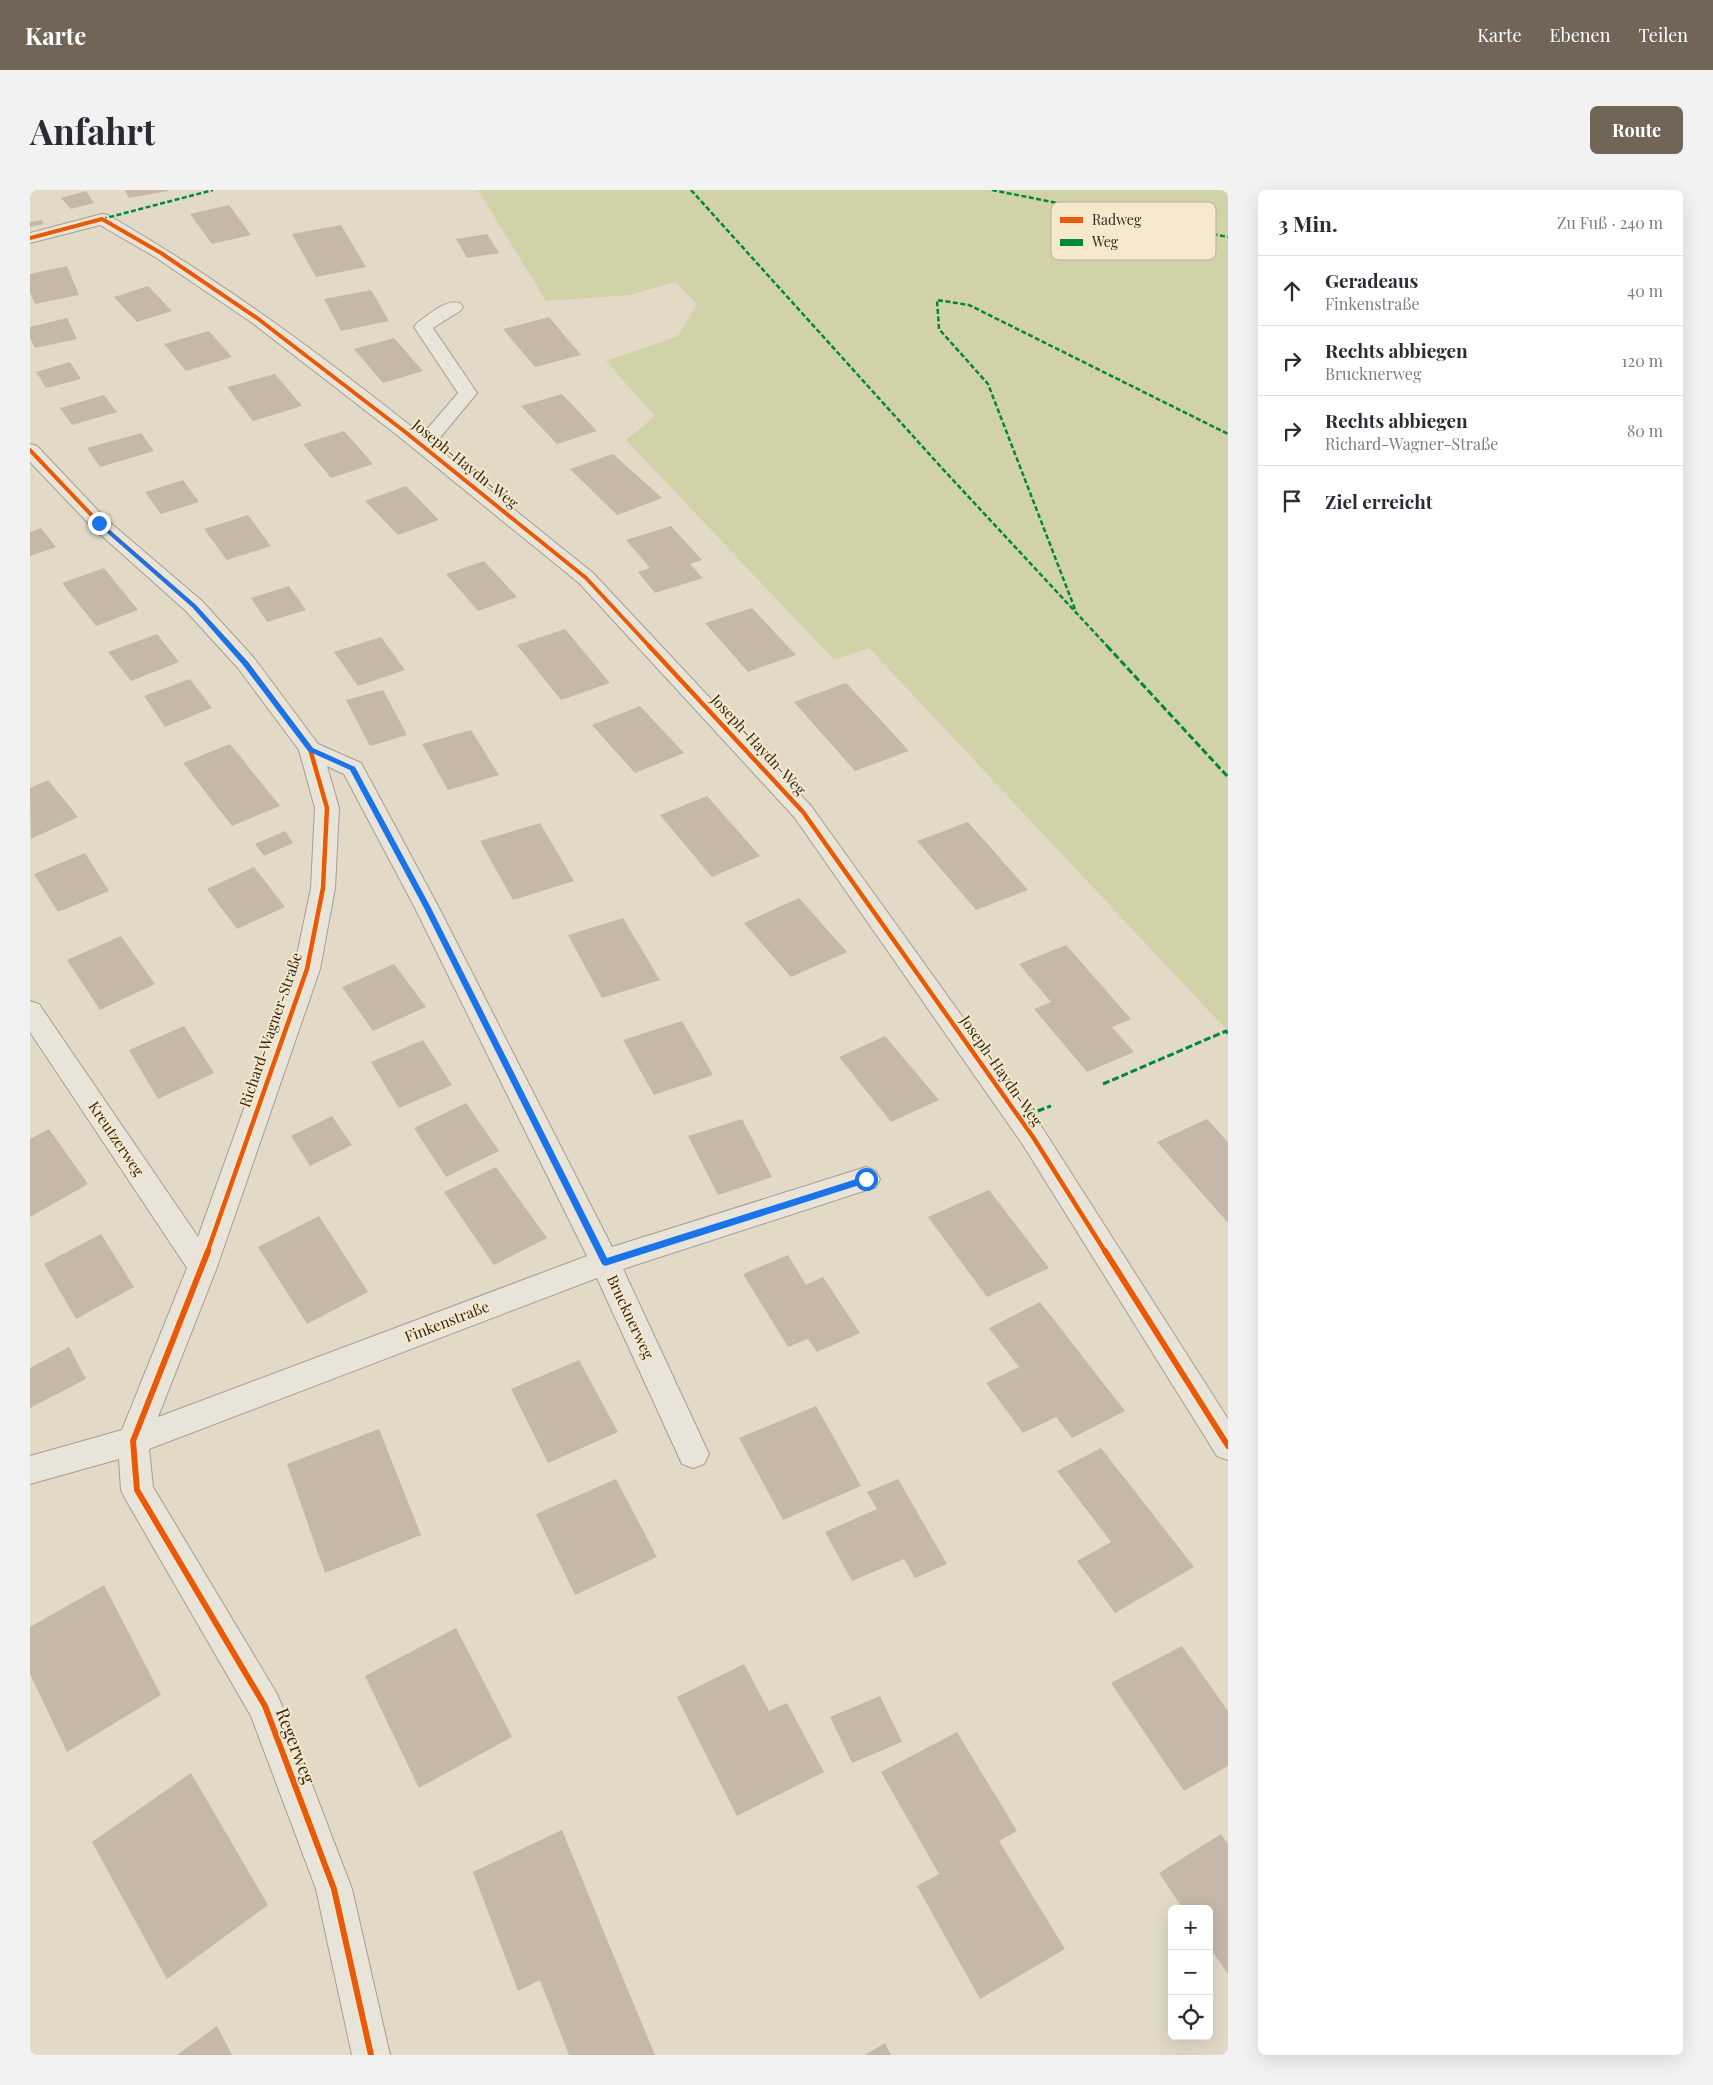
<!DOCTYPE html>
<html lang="de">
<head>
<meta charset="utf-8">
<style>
  :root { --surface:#fff; --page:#f2f2f3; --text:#2b2b33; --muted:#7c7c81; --line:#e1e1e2; --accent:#706557 }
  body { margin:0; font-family:"Playfair Display",serif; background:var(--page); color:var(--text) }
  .controls { position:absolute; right:15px; bottom:15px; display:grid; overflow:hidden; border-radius:8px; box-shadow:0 5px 20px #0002 }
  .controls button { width:45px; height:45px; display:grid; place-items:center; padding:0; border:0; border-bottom:1px solid var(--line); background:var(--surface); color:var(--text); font:25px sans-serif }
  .stop { position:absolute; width:15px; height:15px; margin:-11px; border:4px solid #1a73e8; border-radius:50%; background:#fff }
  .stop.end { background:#1a73e8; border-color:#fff; box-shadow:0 1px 5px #0008 }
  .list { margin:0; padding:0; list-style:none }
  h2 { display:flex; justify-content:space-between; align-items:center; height:65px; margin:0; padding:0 20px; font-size:21px }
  h2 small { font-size:16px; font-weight:400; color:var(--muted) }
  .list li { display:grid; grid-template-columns:32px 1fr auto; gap:15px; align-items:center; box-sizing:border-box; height:70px; padding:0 20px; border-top:1px solid var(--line) }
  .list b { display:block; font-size:19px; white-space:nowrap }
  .list p { margin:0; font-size:16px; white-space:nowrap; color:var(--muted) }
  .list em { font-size:16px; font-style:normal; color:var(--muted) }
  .icon { flex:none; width:28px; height:28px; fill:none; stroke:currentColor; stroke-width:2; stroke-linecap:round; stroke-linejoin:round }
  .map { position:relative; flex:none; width:1198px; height:1865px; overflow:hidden; border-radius:8px }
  header { display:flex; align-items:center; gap:30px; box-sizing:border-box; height:70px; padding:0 25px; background:var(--accent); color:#fff }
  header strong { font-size:24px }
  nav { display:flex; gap:28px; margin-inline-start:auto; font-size:18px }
  .intro { display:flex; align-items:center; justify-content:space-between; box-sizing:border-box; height:120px; padding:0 30px }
  h1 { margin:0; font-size:35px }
  .button { padding:12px 22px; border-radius:8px; background:var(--accent); color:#fff; font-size:18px; font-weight:700 }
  main { display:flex; gap:30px; padding:0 30px }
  aside { flex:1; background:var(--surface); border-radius:8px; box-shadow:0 5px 20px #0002 }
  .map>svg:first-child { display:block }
  .green { fill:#d2d2a9 }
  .building { fill:#c5b8a8 }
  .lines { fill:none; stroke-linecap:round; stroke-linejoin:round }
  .minor-casing { stroke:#a69e91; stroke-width:2 }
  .minor { fill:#e9e4d9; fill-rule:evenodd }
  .quiet-far1 { stroke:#00873e; stroke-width:2.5; stroke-dasharray:5 2.5; stroke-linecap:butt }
  .quiet { stroke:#00873e; stroke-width:3; stroke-dasharray:7 3; stroke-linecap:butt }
  .cycleway-far2-casing { stroke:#f5e8cb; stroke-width:5.5 }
  .cycleway-far1-casing { stroke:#f5e8cb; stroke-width:8 }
  .cycleway-casing { stroke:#f5e8cb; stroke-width:9 }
  .cycleway-far2 { stroke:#e8590c; stroke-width:4 }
  .cycleway-far1 { stroke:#e8590c; stroke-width:4.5 }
  .cycleway { stroke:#e8590c; stroke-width:6 }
  .route { fill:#1a73e8 }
  .labels { text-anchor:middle; stroke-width:4; stroke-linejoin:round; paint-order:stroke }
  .street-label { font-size:15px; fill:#33261b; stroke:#f5e8cb }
  .near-street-label { font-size:18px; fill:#33261b; stroke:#f5e8cb }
  .key { fill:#f5e8cb; stroke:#bbae96; stroke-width:1 }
  .key-label { font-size:14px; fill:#33261b }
</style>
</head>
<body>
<header>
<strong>Karte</strong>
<nav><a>Karte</a><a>Ebenen</a><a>Teilen</a></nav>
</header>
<div class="intro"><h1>Anfahrt</h1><a class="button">Route</a></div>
<main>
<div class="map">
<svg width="1198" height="1865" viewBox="0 0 1198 1865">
  <rect width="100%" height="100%" fill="#e2dac7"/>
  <path class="green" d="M448,0H1198V840L1188,831L839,458L804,470L596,250L625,226L576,171L648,146L667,114L645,92L600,105L516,111Z"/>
  <path class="building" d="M95,0H138V1L99,8Z
    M56,1L64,13L41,19L31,8Z
    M199,15L221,45L182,54L160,24Z
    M12,30L14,34L0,37V32Z
    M311,35L336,77L286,87L262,44Z
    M457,44L469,63L437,68L426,49Z
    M37,76L49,105L5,114L0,102V84Z
    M118,96L142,121L107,132L84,107Z
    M341,100L359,131L311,141L294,109Z
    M519,127L551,165L505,177L473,139Z
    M37,128L47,149L5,158L0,148V137Z
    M179,141L202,167L156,181L134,154Z
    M364,148L393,181L353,193L324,159Z
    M40,172L51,189L16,198L6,182Z
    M245,184L272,216L223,231L197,197Z
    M532,204L567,241L527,254L491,216Z
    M74,205L87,222L42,235L30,218Z
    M314,241L343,274L301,288L273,254Z
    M111,243L124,261L70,277L57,258Z
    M583,264L632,308L587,325L540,279Z
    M153,290L169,312L131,324L115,302Z
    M376,296L409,330L368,345L335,311Z
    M218,325L241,356L197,370L174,339Z
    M641,336L672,370L660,374L673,388L625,403L608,382L620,378L596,350Z
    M11,338L26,357L0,366V342Z
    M454,371L487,407L448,421L416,384Z
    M74,378L108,420L66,436L32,393Z
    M259,396L276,420L237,432L221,408Z
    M722,418L766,465L718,482L675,433Z
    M535,439L580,493L531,510L487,455Z
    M127,444L149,472L101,491L78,462Z
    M351,447L375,480L328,496L304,462Z
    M160,489L182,518L135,537L114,506Z
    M816,493L847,526L879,561L825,581L764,512Z
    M353,500L377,545L340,556L316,510Z
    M610,516L654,563L605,583L562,535Z
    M441,540L469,585L418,600L392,554Z
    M200,554L250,616L202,636L153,573Z
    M18,590L48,627L1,649L0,598Z
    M677,606L730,666L682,687L630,625Z
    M938,632L998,700L946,720L887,651Z
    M510,633L544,691L483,710L450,651Z
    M255,641L263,653L234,666L225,654Z
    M55,663L79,701L28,722L4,684Z
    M224,677L255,717L207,739L177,699Z
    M769,708L817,762L761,787L714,733Z
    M593,728L630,790L572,808L538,745Z
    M91,746L125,794L70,820L37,770Z
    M1036,755L1101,829L1082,837L1104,862L1057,882L1004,819L1021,812L989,774Z
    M364,774L396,817L343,841L312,797Z
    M652,831L683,885L624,905L593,850Z
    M154,836L184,883L128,909L99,860Z
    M855,846L909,910L861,932L809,867Z
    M393,850L422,895L369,918L341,872Z
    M436,913L469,961L416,987L384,938Z
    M302,926L322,955L280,976L261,946Z
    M712,929L742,987L688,1005L658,946Z
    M1177,929L1198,952V1033L1127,952Z
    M19,939L58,994L0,1027V949Z
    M466,977L517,1048L464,1075L414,1002Z
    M959,1000L1019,1078L957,1107L898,1027Z
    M289,1026L338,1102L277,1134L228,1057Z
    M71,1044L104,1097L46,1129L14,1074Z
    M758,1065L776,1095L793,1087L830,1143L787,1162L778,1149L758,1157L713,1084Z
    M1010,1112L1095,1221L1042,1248L1026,1227L993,1243L956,1193L989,1177L959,1138Z
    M39,1157L56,1189L0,1218V1178Z
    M549,1170L588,1242L518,1273L481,1199Z
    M786,1216L831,1296L753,1330L709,1248Z
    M349,1239L391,1345L295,1383L257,1274Z
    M1071,1258L1164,1377L1085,1423L1047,1371L1081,1352L1027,1281Z
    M586,1289L627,1367L545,1405L506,1324Z
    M868,1289L917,1374L885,1388L874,1369L822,1391L795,1342L847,1319L837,1302Z
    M74,1395L131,1505L37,1562L0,1484V1437Z
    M426,1438L482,1547L389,1598L335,1486Z
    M1152,1456L1198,1521V1576L1154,1601L1081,1493Z
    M714,1474L739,1521L757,1513L794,1582L707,1626L647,1507Z
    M850,1506L872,1552L822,1573L800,1527Z
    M927,1542L987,1641L969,1651L1035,1759L950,1809L887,1696L909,1684L851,1582Z
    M161,1583L238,1715L137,1789L62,1652Z
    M532,1640L580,1757L625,1865H539L510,1790L488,1801L443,1682Z
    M1191,1644L1198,1654V1784L1179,1757V1719H1153L1129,1683Z
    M187,1836L202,1865H147Z
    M855,1853L861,1865H835Z"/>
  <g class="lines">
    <defs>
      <path id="minor" d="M72,24L78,25C189,89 292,165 392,245L428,203L384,137L387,133C399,125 415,109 430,113L433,117L430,121L403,138L447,203L404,255L563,383L781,616L1013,939L1198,1229V1270L1187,1266L993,955L765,628L549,393L367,245L221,132L125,67L70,35L0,53V43Z
        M0,254L7,256L76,329L172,411L224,468L288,554L331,573L408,716L582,1057L836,977L846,981L850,989L846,997L593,1079L679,1264L674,1274L663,1278L652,1274L567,1088L119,1259L123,1297L247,1504L252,1516L322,1699L360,1865H322L286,1699L221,1526L96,1310L91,1300L89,1269L0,1294V1266L92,1240L157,1078L0,842V811L9,814L168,1047L264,779L281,698L285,618L269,560L208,478L156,421L62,337L0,272ZM297,576L314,584L384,716L557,1066L128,1227L187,1077L290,779L305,698L309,618Z"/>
    </defs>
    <use href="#minor" class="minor-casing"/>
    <use href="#minor" class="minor"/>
    <path class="quiet-far1" d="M661,0L910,276L1078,457
      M962,0L1198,47
      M72,29L183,0
      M1045,419L958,194L909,139L907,110L939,115L1198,244"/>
    <path class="quiet" d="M1077,456L1198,587
      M1073,894L1196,841L1198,844
      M989,928L1021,916"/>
    <defs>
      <path id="cycleway-far2" d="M0,48L72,29L131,63L227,128L374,241L556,388L620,457
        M0,260L69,333L164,416L202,457"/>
      <path id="cycleway-far1" d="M619,456L773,622L1003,947L1076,1063
        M177,1063L277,779L293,698L297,618L280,559L216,473L200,456"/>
      <path id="cycleway" d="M178,1061L103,1251L107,1300L235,1516L304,1699L341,1865
        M1075,1061L1198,1256"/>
    </defs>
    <use href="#cycleway-far2" class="cycleway-far2-casing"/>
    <use href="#cycleway-far1" class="cycleway-far1-casing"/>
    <use href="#cycleway" class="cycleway-casing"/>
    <use href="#cycleway-far2" class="cycleway-far2"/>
    <use href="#cycleway-far1" class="cycleway-far1"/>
    <use href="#cycleway" class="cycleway"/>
  </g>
  <path class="route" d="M69,331L166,415L218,472L283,558L325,577L400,716L577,1068L836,986L840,989L839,992L575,1076L572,1074L393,716L320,580L278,561L213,475L162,417L67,334Z"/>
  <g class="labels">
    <g class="street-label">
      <text transform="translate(435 274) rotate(39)" y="5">Joseph-Haydn-Weg</text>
      <text transform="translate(728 555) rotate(47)" y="5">Joseph-Haydn-Weg</text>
      <text transform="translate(241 840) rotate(-71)" y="5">Richard-Wagner-Straße</text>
      <text transform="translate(971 881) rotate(55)" y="5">Joseph-Haydn-Weg</text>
      <text transform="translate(86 949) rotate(56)" y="5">Kreutzerweg</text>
      <text transform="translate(600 1127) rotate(65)" y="5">Brucknerweg</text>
      <text transform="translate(417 1132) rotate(-21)" y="5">Finkenstraße</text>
    </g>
    <g class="near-street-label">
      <text transform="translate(265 1556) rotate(69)" y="6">Regerweg</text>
    </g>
  </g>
  <rect x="1021" y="12" width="165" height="58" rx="8" class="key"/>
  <rect x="1030" y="27" width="23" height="6" fill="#e8590c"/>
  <rect x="1030" y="49" width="23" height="7" fill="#00873e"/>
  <g class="key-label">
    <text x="1062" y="35">Radweg</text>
    <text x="1062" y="57">Weg</text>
  </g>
</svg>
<div class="controls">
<button>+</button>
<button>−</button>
<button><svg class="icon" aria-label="locate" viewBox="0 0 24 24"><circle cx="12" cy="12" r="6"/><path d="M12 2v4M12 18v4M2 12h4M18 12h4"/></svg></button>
</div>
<div class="stop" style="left:836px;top:989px"></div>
<div class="stop end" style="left:69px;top:333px"></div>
</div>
<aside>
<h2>3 Min.<small>Zu Fuß · 240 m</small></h2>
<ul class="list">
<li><svg class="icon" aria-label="ahead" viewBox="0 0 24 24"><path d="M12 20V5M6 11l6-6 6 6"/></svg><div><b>Geradeaus</b><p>Finkenstraße</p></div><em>40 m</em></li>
<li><svg class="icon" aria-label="right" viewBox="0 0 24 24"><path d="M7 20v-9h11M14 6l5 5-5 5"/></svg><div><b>Rechts abbiegen</b><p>Brucknerweg</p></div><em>120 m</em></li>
<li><svg class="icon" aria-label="right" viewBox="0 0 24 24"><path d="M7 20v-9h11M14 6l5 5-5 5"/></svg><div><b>Rechts abbiegen</b><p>Richard-Wagner-Straße</p></div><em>80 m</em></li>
<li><svg class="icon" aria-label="arrive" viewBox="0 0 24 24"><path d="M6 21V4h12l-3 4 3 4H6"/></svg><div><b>Ziel erreicht</b></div></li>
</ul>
</aside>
</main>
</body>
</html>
